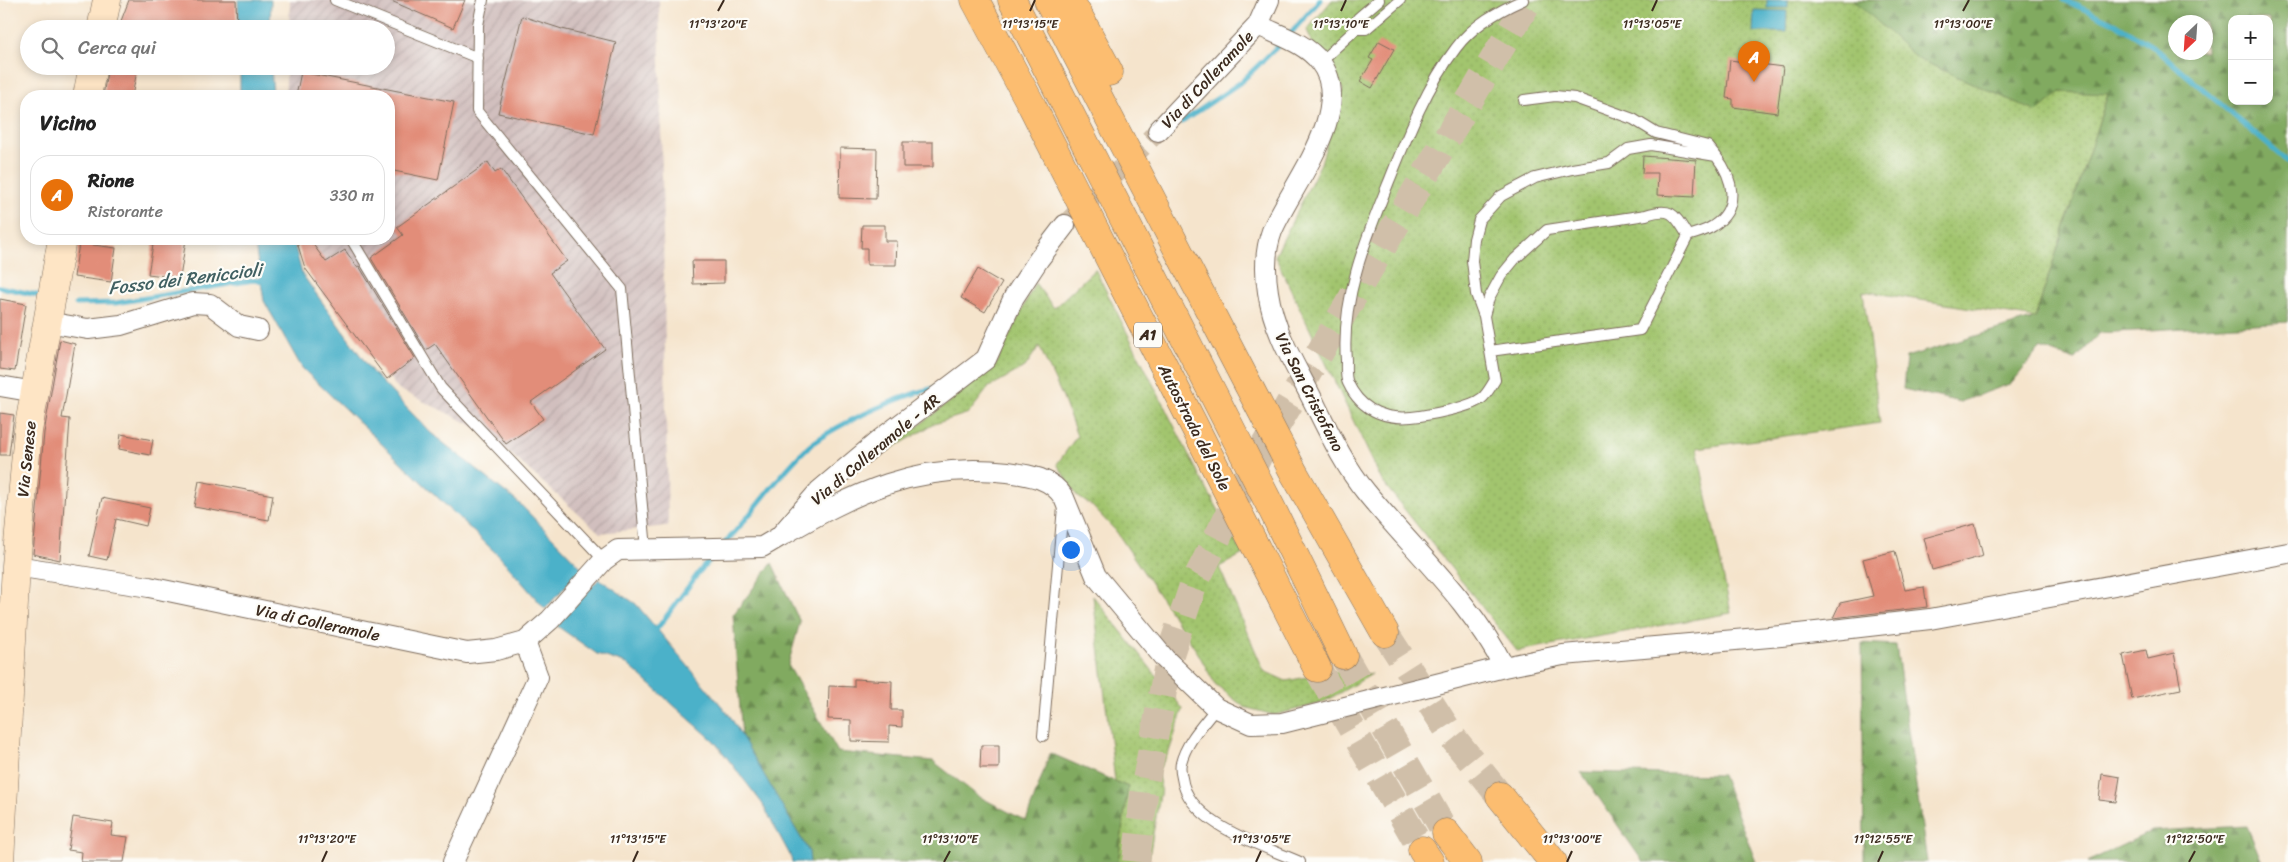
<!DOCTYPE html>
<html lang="it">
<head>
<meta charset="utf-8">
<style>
  :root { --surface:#fff; --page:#f2f2f2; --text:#222; --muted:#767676; --line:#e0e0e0; --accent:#1a73e8 }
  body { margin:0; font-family:Sriracha,sans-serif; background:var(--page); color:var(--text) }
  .controls { position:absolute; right:15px; top:15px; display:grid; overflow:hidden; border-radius:10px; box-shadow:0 2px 8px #0003 }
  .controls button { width:45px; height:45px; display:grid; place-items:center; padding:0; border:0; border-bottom:1px solid var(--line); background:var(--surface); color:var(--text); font:25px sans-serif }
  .compass { position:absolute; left:2168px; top:15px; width:45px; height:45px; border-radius:50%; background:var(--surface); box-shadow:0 2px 8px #0003; rotate:205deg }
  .you { position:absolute; left:1070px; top:549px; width:18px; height:18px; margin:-12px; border:4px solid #fff; border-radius:50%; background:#1a73e8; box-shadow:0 0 0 8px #1a73e833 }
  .badge { display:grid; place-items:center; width:32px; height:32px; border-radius:50%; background:var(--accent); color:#fff; font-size:16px; font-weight:700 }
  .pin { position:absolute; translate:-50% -41px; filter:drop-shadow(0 1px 2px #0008) }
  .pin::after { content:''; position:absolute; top:26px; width:18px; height:15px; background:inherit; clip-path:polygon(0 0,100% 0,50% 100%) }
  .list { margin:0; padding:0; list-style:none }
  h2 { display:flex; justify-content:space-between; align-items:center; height:65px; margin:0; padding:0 20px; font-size:21px }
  h2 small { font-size:16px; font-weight:400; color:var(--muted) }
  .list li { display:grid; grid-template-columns:32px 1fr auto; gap:15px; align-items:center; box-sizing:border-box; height:80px; margin:0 10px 10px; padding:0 10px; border:1px solid var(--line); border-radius:20px }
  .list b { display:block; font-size:19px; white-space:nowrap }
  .list p { margin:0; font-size:16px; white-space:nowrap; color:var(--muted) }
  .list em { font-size:16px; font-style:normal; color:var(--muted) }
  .icon { flex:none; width:28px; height:28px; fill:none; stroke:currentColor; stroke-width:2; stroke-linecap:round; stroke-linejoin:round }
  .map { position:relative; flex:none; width:2288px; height:862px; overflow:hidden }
  .search { position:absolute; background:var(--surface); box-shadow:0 2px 8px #0003; left:20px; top:20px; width:375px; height:55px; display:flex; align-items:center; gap:12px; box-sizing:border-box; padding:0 18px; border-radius:28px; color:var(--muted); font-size:19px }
  .panel { position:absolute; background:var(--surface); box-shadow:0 2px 8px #0003; left:20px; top:90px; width:375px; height:155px; border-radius:20px }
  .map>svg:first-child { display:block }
  .industrial { fill:url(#industrial-furrows) }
  .grass { fill:url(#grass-dots); stroke:#6e7846 }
  .forest { fill:url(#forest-firs); stroke:#5e6a40; fill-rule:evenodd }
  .water { fill:#4bb1c9; stroke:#436e74 }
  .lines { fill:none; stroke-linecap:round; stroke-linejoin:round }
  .stream { stroke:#4bb1c9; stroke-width:5 }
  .building { fill:#e28d79 }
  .street-tunnel { stroke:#d0bfa9; stroke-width:20; stroke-dasharray:20 10; stroke-linecap:butt }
  .primary-tunnel { stroke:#d0bfa9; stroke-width:28; stroke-dasharray:28 14; stroke-linecap:butt }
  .highway-tunnel { stroke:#d0bfa9; stroke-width:28; stroke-dasharray:28 14; stroke-linecap:butt }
  .lane-casing { stroke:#7c6b5b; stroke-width:12 }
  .street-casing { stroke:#7c6b5b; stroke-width:22 }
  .secondary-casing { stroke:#7c6b5b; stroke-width:29 }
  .highway-casing { stroke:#7c6b5b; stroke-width:29 }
  .lane { stroke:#fff; stroke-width:10 }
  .street { stroke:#fff; stroke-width:20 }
  .secondary { stroke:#fee5c5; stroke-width:28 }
  .highway { stroke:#fcbd6f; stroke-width:28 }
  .ticks { fill:none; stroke:#3b2a1e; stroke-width:2 }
  .labels { text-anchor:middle; stroke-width:4.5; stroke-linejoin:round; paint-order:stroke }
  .shield { fill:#fdfcf7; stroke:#75695f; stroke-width:1 }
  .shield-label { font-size:15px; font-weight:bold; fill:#3b2a1e }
  .street-label { font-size:16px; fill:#3b2a1e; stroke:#fdfcf7 }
  .water-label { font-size:18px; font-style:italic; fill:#416062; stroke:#fdfcf7 }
  .ticks-label { font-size:12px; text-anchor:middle; fill:#3b2a1e; stroke:#fdfcf7; stroke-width:4.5; stroke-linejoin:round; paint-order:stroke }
</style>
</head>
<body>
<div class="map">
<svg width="2288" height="862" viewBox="0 0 2288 862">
  <defs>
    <pattern id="industrial-furrows" width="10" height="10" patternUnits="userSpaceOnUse" patternTransform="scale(1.25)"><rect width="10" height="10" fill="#d1bfbe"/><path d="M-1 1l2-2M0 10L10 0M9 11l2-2" fill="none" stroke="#b4a4a3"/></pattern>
    <pattern id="grass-dots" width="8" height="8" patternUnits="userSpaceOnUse" patternTransform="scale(1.25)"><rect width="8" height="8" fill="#a2c56e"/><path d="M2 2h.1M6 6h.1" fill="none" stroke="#8ca95f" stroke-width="1.8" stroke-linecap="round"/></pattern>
    <pattern id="forest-firs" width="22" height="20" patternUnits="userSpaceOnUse" patternTransform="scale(1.25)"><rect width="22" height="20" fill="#81aa61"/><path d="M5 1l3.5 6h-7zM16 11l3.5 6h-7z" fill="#6b8b4f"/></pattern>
  </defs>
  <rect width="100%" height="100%" fill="#fdfcf7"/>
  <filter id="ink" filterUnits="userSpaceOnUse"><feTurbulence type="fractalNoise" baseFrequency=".02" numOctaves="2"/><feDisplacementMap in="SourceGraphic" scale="10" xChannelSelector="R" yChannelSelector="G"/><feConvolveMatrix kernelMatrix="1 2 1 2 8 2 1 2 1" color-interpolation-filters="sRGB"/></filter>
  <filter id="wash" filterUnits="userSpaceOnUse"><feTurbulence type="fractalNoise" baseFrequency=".0096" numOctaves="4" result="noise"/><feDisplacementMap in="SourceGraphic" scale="20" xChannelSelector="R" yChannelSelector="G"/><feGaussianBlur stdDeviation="1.12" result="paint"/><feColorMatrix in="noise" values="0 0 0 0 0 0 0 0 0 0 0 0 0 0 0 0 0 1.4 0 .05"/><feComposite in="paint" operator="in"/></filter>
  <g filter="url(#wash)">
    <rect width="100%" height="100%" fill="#f5e4cc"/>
    <path class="industrial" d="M290,0H659L668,526L600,533L486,432L398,389L313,281L301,239H389V96H285L287,66H386V29H289Z"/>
    <path class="grass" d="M1332,0H1889L2108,94L2035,318L1863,291L1880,423L1697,448L1731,613L1517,651L1382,481L1275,256L1321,163L1343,89L1320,62L1307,30Z
      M1095,269L1200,477L1243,554L1219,567L1264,671L1286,681L1339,671L1372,674L1322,703L1274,715L1244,707L1215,684L1198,653L1116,531L1092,506L1077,496L1057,464L1077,436L1063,398L1039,346L1025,367L989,387L969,413L934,424L881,455L995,366L1035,283L1054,308Z
      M1093,596L1183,709L1169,752L1157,772L1161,789L1148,862H1118L1128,787L1115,781Z"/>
    <path class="forest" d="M1854,0H2288V322L2100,333L2075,360L2040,348L2012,383L1960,402L1903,389L1906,357L2035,318L2108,94L2061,92L2037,112L1918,59ZM2232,19H2269V101H2232ZM2206,22V52H2176V22Z
      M772,563L800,622L788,665L838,752L933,761L978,796L1026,821L1050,753L1128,787L1118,862H810L809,852L742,738L733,615Z
      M1862,643L1896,645L1927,862H1864Z
      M1581,772L1722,775L1756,862H1643Z
      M2247,826L2262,862H2087L2152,831Z"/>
    <path class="water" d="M238,0H271L270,29H239Z
      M1767,0H1788V8H1767Z
      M1754,10L1787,11L1786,32H1753Z
      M240,66H271L273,96H240Z
      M254,239H293L302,274L373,373L431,433L520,504L582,568L545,609L500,557L302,368L264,301Z
      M599,579L636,604L730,716L809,852L810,862H792L791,857L762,803L714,741L627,664L597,654L557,626Z"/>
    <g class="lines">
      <path class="stream" d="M2064,0L2116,24L2155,48L2288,162
        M1289,35L1320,0
        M1182,122L1241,82L1283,41
        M0,287L37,295
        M76,304L116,303L253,280L266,281
        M725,543C753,513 776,478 805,450C827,428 903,394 935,388
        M654,633L700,571L715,554"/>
    </g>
    <g id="blocks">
      <path class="building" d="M129,0H236L237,29H118Z
        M389,0H465L453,28Z
        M522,16L562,29L616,42L594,134L498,113Z
        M1379,41L1394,49L1372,88L1360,81L1373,60L1369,58Z
        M1730,60L1783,67L1777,113L1733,107V99L1726,98Z
        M108,66H138L132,96H103Z
        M301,72L454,102L438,180L389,170V96H296Z
        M903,142H933V167H903Z
        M840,148L877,149L876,199L839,198Z
        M1643,156L1696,160L1694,197L1657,195L1658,173H1642Z
        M488,162L495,173L501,169L567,261L550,273L605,349L531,402L543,419L506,444L435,344L426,350L371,258L403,235L397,227Z
        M862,225H885V241H897L896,265H867V248H861Z
        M154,239H186L180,278L148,274Z
        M296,239H309L326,262L345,250L357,267L359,266L415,358L387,379L305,268Z
        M79,243L116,248L111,282L74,277Z
        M692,261H724V283L693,284Z
        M978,269L1002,283L985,312L961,298Z
        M0,299L26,304L15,371L0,369Z
        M60,340L75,344L62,418L70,419L60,560L33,554L44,433Z
        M0,413L14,415L9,455H0Z
        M121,434L153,440L150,455L119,449Z
        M199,481L273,495L269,520L194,507Z
        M102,498L150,508L146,526L116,519L107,560L89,556Z
        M1975,524L1983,556L1932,570L1924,538Z
        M1895,551L1905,590L1924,587L1927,607L1833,618L1840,603L1873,596L1863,559Z
        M2146,650L2148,659L2174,653L2181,689L2132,699L2123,655Z
        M854,679L892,681L891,710H902V727L889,726V742L851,741V720L828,719L829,686L854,687Z
        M981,745H999V768H980Z
        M2102,774L2120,777L2116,802L2099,800Z
        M73,817L113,823L111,835L128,837L124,862H81L82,852L68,850Z"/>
    </g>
  </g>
  <g filter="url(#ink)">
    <use href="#blocks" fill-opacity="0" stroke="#7c6b5b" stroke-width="1"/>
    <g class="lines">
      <path class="street-tunnel" d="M1065,225L1158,131"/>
      <path class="primary-tunnel" d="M1136,862L1145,786L1170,654L1193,586L1259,455L1529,0"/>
      <path class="highway-tunnel" d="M1385,633L1453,738L1500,796
        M1343,655L1446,833
        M1317,668L1422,850"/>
      <defs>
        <path id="lane" d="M335,0L478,58
          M483,0L478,25L477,111L622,289L646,549
          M1356,29H1366L1400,0
          M1320,62L1356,29L1358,18L1379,0
          M1524,100L1555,96L1575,98L1633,119L1656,133L1708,146L1716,156
          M353,242L441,388L604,560
          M1484,316L1489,298L1501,276L1515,259L1547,230L1646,215C1672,206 1675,215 1688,236
          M1490,351L1640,330L1688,236C1696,233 1706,231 1713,226C1741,208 1733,178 1716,156L1651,145L1628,149L1609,163L1572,169L1535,178L1501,196L1479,220L1474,239L1472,261L1476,294L1484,316L1495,380C1491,386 1487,394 1482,398C1471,407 1434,414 1420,416C1389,421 1362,413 1348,383C1345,377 1346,367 1346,360C1341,297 1367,236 1390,179C1408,134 1427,86 1456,48C1473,25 1498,11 1523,0
          M1216,708C1203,725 1186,742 1181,763C1180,767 1181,774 1182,778C1188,824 1262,845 1300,862
          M1043,736L1063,507"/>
        <path id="street" d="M1258,25C1278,35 1306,43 1320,62C1357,109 1290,187 1272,231C1265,250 1265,273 1268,292C1273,326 1289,355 1305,385C1324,421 1340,460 1366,492C1412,549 1471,601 1504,667
          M1158,131L1258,25L1269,0
          M47,322L88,329L121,325L193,303L210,304L239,326L258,330
          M0,386L35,392
          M779,537C855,493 917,461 1008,472C1030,475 1052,478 1064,498L1096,576L1165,659L1216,708L1251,724L1282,723L1504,667L1563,655L1781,636L1930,619L2288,553
          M16,566L149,587L467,653L496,650L525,642L550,620L604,560L618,550L762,547L779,537L819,491L882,438L986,359L1014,297L1039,259L1065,225
          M453,862L538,677L525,642"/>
        <path id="secondary" d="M101,29L107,0
          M87,96L93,66
          M0,862L16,566L28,431L62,239"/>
        <path id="highway" d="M975,0L1032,106L1317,668
          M1012,0L1273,511L1343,655
          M1048,0L1294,473L1385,633
          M1070,0L1109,72
          M1500,796L1553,862
          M1446,833L1468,862
          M1422,850L1430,862"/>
      </defs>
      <use href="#lane" class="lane-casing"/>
      <use href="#street" class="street-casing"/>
      <use href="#secondary" class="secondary-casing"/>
      <use href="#highway" class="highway-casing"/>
      <use href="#lane" class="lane"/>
      <use href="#street" class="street"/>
      <use href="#secondary" class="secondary"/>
      <use href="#highway" class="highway"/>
    </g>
  </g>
  <path class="ticks" d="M718,11L724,0M1030,11L1035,0M1341,11L1346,0M1652,11L1657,0M1963,11L1969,0M322,862L327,851M633,862L638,851M944,862L950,851M1256,862L1261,851M1567,862L1572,851M1878,862L1883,851M2189,862L2195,851"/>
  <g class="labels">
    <rect class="shield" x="1134" y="322.5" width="28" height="25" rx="4"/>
    <g class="shield-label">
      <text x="1148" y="340">A1</text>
    </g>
    <g class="street-label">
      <text transform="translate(1207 79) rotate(-47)" y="6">Via di Colleramole</text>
      <text transform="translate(1310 392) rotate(63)" y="6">Via San Cristofano</text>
      <text transform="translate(1195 427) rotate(63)" y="6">Autostrada del Sole</text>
      <text transform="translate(875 449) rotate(-40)" y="6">Via di Colleramole - AR</text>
      <text transform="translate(26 459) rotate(-84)" y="6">Via Senese</text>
      <text transform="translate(318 622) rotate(12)" y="6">Via di Colleramole</text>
    </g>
    <g class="water-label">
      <text transform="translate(185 279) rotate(-7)" y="6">Fosso dei Reniccioli</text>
    </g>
  </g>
  <g class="ticks-label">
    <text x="718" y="28">11°13'20"E</text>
    <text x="1030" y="28">11°13'15"E</text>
    <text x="1341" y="28">11°13'10"E</text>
    <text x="1652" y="28">11°13'05"E</text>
    <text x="1963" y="28">11°13'00"E</text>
    <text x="327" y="843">11°13'20"E</text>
    <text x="638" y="843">11°13'15"E</text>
    <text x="950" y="843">11°13'10"E</text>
    <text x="1261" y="843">11°13'05"E</text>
    <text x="1572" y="843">11°13'00"E</text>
    <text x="1883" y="843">11°12'55"E</text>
    <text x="2195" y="843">11°12'50"E</text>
  </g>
</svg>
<div class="controls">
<button>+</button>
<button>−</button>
</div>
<svg class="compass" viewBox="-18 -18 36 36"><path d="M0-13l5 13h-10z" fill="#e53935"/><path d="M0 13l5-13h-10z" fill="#767676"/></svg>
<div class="you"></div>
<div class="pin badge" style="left:1754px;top:82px;background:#e8710a">A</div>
<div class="search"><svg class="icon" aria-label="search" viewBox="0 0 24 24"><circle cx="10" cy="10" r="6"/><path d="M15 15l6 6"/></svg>Cerca qui</div>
<section class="panel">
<h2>Vicino<small></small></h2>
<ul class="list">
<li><span class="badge" style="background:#e8710a">A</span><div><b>Rione</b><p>Ristorante</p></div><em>330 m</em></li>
</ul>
</section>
</div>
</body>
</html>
